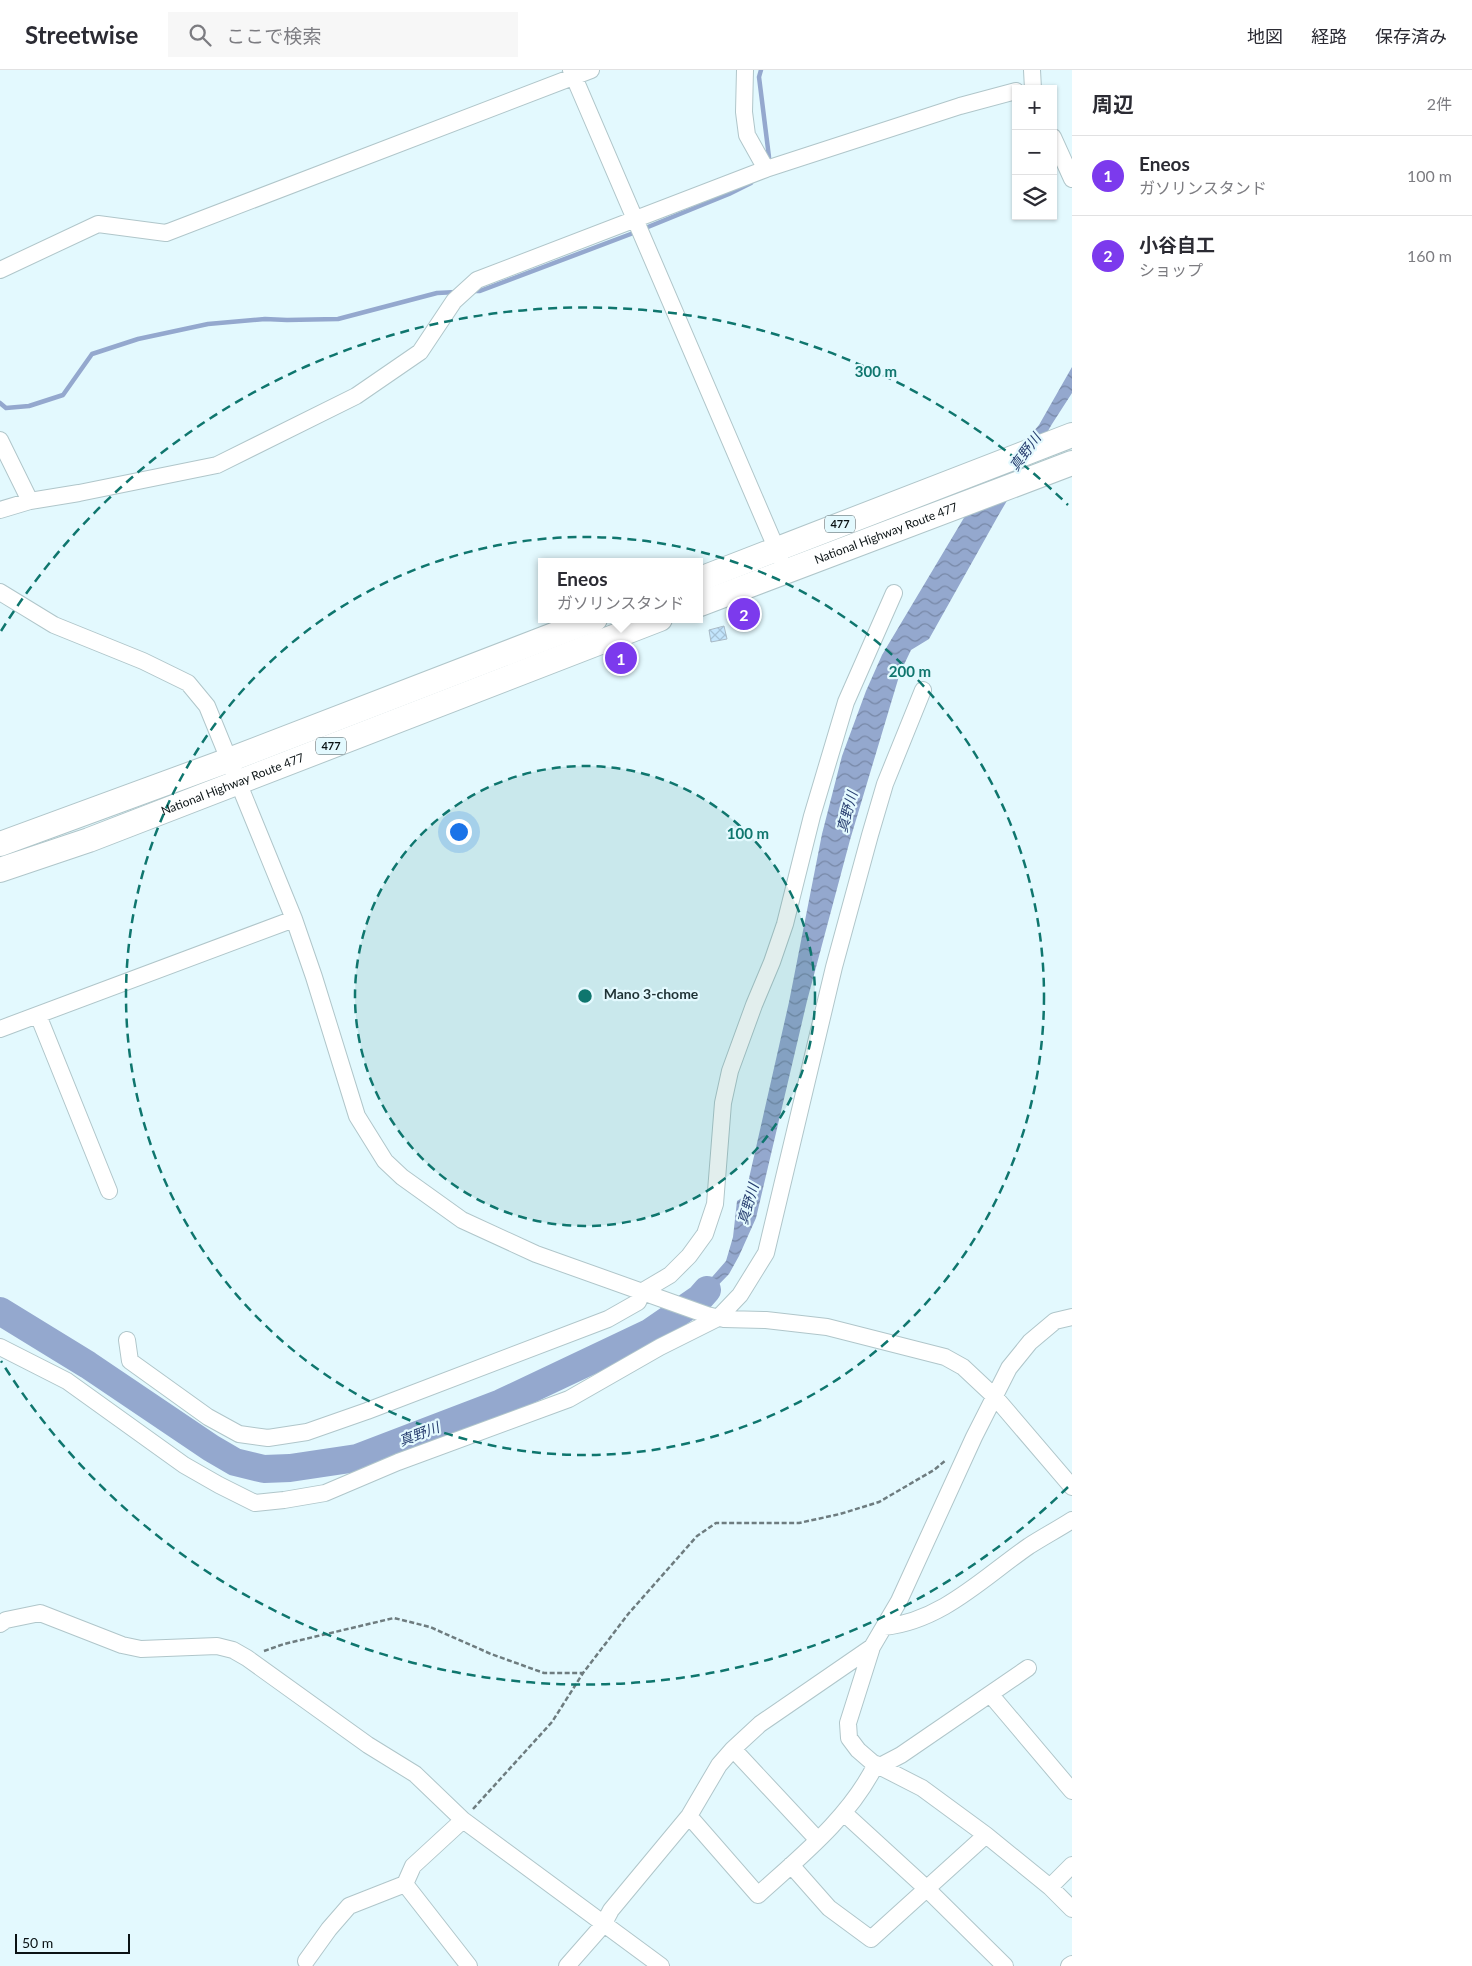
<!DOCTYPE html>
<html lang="ja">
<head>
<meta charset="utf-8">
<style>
  :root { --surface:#fff; --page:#f7f7f7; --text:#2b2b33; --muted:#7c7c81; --line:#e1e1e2; --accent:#7c3aed }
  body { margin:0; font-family:Lato,"Noto Sans JP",sans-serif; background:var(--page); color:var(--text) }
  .controls { position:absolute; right:15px; top:15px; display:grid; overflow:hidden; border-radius:0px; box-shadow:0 1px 4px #0004 }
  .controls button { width:45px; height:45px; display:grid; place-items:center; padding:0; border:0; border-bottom:1px solid var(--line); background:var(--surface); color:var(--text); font:25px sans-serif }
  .scale { position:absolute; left:15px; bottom:12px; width:115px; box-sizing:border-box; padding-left:5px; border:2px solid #0a1214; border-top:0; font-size:14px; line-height:18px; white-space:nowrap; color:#0a1214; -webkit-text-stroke:4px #e3f9fe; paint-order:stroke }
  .you { position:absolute; left:458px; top:761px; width:18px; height:18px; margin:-12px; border:4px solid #fff; border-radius:50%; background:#1a73e8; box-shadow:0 0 0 8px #1a73e833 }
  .badge { display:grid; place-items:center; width:32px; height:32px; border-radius:50%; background:var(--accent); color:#fff; font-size:16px; font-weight:700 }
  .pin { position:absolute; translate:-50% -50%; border:2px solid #fff; box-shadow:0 1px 5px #0006 }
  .popup { position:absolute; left:538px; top:488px; width:165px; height:65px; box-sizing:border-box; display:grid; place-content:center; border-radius:0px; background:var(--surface); filter:drop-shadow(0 1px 4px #0005); font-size:16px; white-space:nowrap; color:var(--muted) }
  .popup b { font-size:19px; color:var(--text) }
  .popup::after { content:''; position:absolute; left:50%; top:100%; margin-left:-10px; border:10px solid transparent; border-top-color:var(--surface) }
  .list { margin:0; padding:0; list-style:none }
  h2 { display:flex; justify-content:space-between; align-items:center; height:65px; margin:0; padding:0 20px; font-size:21px }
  h2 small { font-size:16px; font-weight:400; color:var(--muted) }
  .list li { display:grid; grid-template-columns:32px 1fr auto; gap:15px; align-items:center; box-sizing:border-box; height:80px; padding:0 20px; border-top:1px solid var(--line) }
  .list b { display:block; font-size:19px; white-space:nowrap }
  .list p { margin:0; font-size:16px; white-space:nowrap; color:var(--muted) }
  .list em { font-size:16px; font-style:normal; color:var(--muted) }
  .icon { flex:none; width:28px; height:28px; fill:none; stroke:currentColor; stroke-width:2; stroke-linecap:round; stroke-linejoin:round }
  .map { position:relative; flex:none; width:1072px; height:1896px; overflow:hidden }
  header { display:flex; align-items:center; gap:30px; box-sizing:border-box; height:70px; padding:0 25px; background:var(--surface); border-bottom:1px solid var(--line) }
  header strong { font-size:24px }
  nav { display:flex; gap:28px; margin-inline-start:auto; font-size:18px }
  .search { width:350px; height:45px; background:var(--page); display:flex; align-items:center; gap:12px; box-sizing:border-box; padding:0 18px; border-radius:0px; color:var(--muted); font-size:19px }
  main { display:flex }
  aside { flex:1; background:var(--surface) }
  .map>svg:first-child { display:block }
  .water { fill:url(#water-waves) }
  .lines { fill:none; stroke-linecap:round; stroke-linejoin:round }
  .stream { stroke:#94a8ce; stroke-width:4.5 }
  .river { stroke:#94a8ce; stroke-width:28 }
  .building { fill:url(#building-cross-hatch); stroke:#a9bac6 }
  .minor-casing { stroke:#b0c6ca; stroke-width:18 }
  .highway-casing { stroke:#b0c6ca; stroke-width:26 }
  .path { stroke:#6e7c7f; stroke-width:2.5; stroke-dasharray:5 2.5; stroke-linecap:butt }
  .minor { stroke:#fff; stroke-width:16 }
  .highway { stroke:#fff; stroke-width:24 }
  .ring { fill:none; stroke:#0f766e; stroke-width:2.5; stroke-dasharray:9 6 }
  .labels { text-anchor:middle; stroke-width:4.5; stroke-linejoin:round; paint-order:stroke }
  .shield { fill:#e3f9fe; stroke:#4b575a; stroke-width:1 }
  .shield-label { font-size:11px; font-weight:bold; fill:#0a1214 }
  .street-label { font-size:12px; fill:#0a1214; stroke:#e3f9fe }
  .water-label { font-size:14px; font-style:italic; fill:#263d6f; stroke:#e3f9fe }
  .neighbourhood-label { font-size:14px; font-weight:bold; fill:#1f3235; stroke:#e3f9fe }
  .centre { fill:#0f766e; stroke:#e3f9fe; stroke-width:2.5 }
  .ring-label { font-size:15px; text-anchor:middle; font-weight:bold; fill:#0f766e; stroke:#e3f9fe; stroke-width:4.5; stroke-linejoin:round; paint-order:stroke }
</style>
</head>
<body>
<header>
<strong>Streetwise</strong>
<div class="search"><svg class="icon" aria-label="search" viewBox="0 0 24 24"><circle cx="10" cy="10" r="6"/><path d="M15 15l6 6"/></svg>ここで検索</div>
<nav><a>地図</a><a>経路</a><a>保存済み</a></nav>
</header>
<main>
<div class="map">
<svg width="1072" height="1896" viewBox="0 0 1072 1896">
  <defs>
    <pattern id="water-waves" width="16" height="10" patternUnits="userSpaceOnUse" patternTransform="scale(1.25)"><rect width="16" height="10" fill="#94a8ce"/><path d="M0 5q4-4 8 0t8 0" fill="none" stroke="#7787a6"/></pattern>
    <pattern id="building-cross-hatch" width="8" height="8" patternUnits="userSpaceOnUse" patternTransform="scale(1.25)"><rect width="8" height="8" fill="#c3e5fc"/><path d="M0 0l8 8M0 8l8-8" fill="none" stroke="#a6c3d7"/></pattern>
  </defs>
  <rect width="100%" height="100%" fill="#e3f9fe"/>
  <path class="water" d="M1072,297V323L1052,354L998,446L929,569L911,580L900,603L850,770L807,931L756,1148L739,1186L729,1204L701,1233L692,1230L726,1191L733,1167L737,1131L745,1126L789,932L822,764L842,686L866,621L882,585L974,431L1039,355Z"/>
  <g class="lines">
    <path class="stream" d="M761,0L759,7L769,87L767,93
      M643,159L729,124L751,113
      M472,221H480L636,162
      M0,333L6,338L29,336L63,325L92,284L138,269L208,254L265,249L287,250L338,249L437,223L457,222"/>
    <path class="river" d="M0,1241L88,1295L211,1378L235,1392L264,1399L290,1398L357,1388L501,1333L649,1263L700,1228L707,1220"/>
  </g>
  <path class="building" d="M724,556L727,569L711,572L709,560Z"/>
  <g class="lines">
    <defs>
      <path id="minor" d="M571,0L780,487
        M745,0L744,42L747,65L766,99
        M1032,0L1033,19
        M1053,67L1072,109
        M0,200L98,154L166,163L591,0
        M0,370L30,431
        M0,440L30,431L79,423L217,395L356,326L420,282L454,231L477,210L766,99L960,36L1016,21
        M0,522L54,555L143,591L188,613L207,636L294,849L314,907L357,1046L385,1091L402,1107L462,1150L536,1184L707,1245L724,1249L766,1250L827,1257L945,1287L963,1297L995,1327L1072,1417
        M38,945L109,1121
        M0,959L294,849
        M1072,1247L1055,1251L1030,1272L1009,1298L974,1367L899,1531L872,1577L848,1653L849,1668L858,1680L873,1693L922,1718L986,1765L1050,1817L1072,1839
        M127,1270L130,1291L208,1347L239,1364L268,1368L307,1362L367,1341L608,1249L638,1232L643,1221L670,1205L689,1186L705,1164L715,1134L723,1033L730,1001L754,935L772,892L785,854L812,746L846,632L894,523
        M0,1277L67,1311L184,1395L219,1415L255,1433L284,1430L325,1423L398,1392L569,1329L660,1277L718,1248L740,1225L766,1183L834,897L870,765L885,714L923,620
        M0,1554L6,1550L40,1543L122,1575L141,1579L217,1576L233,1580L247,1588L368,1675L415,1704L463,1750L661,1896
        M884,1557C942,1551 984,1507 1029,1476C1043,1467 1058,1459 1072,1450
        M990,1624L1072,1721
        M733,1679L817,1769
        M880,1696L901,1685L1028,1598
        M844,1743L927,1819L1005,1896
        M689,1746L758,1825C801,1786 850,1747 876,1694
        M463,1750L413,1796L405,1814L469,1896
        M791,1795L829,1838L871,1869L986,1765
        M1050,1817L1072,1795
        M306,1891L329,1859L349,1836L405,1814
        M567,1896L603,1855L611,1840L689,1746L719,1695L733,1679L760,1654L872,1577
        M1069,1896L1072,1894"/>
      <g id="highway">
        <path d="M700,509L1072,365"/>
        <path id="s1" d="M700,534L1072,393"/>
        <path d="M0,774L229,690L595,549"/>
        <path id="s2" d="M0,800L89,770L660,549"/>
      </g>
    </defs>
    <use href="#minor" class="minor-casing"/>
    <use href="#highway" class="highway-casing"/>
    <path class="path" d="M264,1581L284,1574L394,1548L430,1557L491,1584L544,1603H583
      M473,1739L552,1652L583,1603L629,1543L697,1466L716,1453H799L840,1444L879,1432L934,1400L946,1390"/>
    <use href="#minor" class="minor"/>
    <use href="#highway" class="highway"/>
  </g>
  <circle cx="585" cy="926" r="230" fill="#0f766e" fill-opacity=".12"/>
  <g class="ring">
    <circle cx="585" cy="926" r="230"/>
    <circle cx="585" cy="926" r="459"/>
    <path d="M1068 1417A689 689 0 0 1 1 1291M1 561A689 689 0 0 1 1068 435"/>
  </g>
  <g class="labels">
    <g class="shield">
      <rect x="825" y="445.5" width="30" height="17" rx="4"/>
      <rect x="316" y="667.5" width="30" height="17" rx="4"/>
    </g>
    <g class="shield-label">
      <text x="840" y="458">477</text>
      <text x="331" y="680">477</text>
    </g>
    <g class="street-label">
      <text dy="4" stroke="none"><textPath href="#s1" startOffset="199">National Highway Route 477</textPath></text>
      <text dy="4" stroke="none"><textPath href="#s2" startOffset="248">National Highway Route 477</textPath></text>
    </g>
    <g class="water-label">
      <text transform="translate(1025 382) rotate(-54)" y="5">真野川</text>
      <text transform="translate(847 742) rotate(-75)" y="5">真野川</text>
      <text transform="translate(748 1134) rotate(-74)" y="5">真野川</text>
      <text transform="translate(419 1364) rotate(-21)" y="5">真野川</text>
    </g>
    <g class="neighbourhood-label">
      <text x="651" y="929">Mano 3-chome</text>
    </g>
  </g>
  <circle cx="585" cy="926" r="8" class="centre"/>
  <g class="ring-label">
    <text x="876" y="307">300 m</text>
    <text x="910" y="607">200 m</text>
    <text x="748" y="769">100 m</text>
  </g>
</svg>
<div class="controls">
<button>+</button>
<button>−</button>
<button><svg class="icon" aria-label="layers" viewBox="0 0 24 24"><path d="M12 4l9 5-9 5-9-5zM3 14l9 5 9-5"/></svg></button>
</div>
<div class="scale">50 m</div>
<div class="you"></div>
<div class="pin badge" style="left:621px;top:588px">1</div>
<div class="popup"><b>Eneos</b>ガソリンスタンド</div>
<div class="pin badge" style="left:744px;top:544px">2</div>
</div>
<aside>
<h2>周辺<small>2件</small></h2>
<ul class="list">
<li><span class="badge">1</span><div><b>Eneos</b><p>ガソリンスタンド</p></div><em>100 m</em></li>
<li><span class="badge">2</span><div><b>小谷自工</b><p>ショップ</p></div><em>160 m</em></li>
</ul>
</aside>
</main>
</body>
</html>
